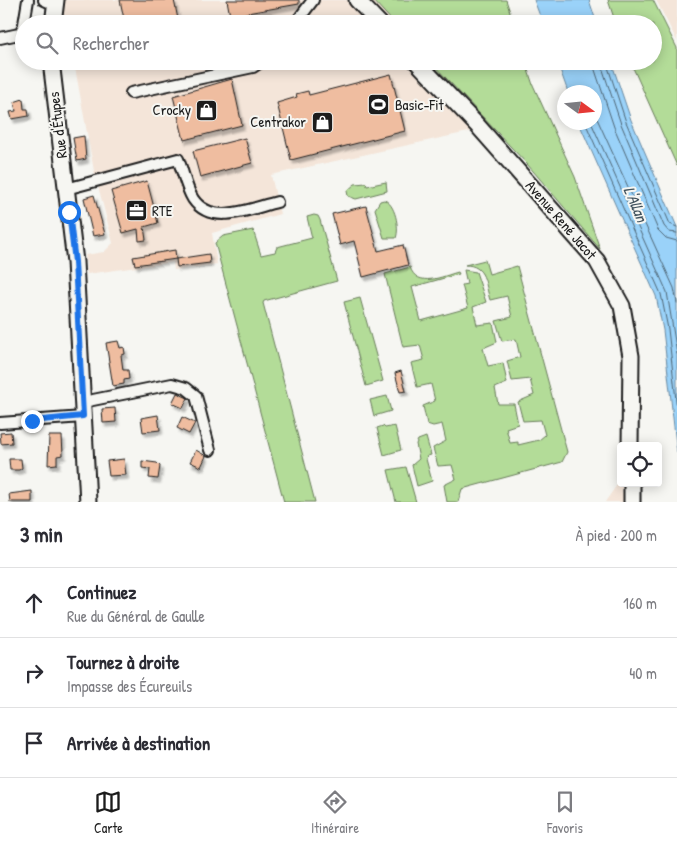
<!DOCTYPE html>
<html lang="fr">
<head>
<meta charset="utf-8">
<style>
  :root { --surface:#fff; --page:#f2f2f3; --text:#2b2b33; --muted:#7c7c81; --line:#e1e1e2; --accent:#1c1c1c }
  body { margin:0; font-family:"Patrick Hand",sans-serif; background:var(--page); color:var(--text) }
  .controls { position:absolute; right:15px; bottom:15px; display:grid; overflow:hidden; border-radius:5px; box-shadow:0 2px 12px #0003 }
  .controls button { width:45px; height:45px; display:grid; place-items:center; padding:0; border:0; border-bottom:1px solid var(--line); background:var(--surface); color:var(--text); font:25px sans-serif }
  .compass { position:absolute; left:557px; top:85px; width:45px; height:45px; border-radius:50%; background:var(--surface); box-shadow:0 2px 12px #0003; rotate:105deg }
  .stop { position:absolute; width:15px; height:15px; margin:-11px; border:4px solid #1a73e8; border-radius:50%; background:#fff }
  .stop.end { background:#1a73e8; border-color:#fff; box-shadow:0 1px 5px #0008 }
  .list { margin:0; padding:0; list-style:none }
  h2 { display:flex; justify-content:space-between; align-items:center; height:65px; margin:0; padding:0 20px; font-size:21px }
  h2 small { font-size:16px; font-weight:400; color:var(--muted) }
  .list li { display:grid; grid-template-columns:32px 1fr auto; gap:15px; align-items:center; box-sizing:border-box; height:70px; padding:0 20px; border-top:1px solid var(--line) }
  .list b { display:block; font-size:19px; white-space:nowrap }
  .list p { margin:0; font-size:16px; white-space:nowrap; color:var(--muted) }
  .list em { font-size:16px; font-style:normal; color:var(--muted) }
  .icon { flex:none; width:28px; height:28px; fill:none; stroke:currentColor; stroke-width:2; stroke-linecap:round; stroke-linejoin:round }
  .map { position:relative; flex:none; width:677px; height:502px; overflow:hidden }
  .search { position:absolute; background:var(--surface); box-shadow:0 2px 12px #0003; left:15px; right:15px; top:15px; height:55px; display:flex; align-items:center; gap:12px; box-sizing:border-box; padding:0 18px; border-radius:28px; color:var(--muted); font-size:19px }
  .sheet { height:275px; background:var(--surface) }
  nav { display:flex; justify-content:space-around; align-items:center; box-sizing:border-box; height:70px; border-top:1px solid var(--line); background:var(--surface); font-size:14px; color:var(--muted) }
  nav a { display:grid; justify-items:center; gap:2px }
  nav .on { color:var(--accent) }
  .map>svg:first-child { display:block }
  .built { fill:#f4e5d9 }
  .green { fill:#b3dc98; stroke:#687c5a }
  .water { fill:#9ad2f9; stroke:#6889a1 }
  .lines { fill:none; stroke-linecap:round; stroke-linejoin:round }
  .shore { stroke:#4e6574; stroke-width:1 }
  .building { fill:#efbda0; stroke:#1c1c1c; filter:url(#shadow) }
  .street-casing { stroke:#1c1c1c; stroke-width:14 }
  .secondary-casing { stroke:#1c1c1c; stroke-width:19 }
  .street { stroke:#f6f6f2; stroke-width:10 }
  .secondary { stroke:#f6f6f2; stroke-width:15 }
  .route { stroke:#1a73e8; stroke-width:6 }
  .labels { text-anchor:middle; stroke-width:4; stroke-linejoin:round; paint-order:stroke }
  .poi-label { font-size:15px; fill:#1c1c1c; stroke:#f6f6f2; text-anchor:start }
  .street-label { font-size:15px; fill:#1c1c1c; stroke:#f6f6f2 }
  .water-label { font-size:16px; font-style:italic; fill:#42535e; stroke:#f6f6f2 }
</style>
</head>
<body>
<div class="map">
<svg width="677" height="502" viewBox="0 0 677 502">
  <defs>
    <filter id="shadow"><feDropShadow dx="2.5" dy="4" stdDeviation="1" flood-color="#0004"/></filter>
  </defs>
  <rect width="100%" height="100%" fill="#f6f6f2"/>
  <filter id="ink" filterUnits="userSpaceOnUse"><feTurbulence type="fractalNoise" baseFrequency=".02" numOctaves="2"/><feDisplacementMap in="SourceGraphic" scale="10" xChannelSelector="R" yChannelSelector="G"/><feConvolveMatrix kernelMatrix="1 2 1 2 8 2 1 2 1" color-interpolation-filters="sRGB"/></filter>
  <g filter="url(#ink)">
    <path class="built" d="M64,0H373L395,24H61Z
      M656,0H677V41Z
      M60,61H430L491,127L271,175L280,214L212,233L217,264L174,270L173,262L87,274L85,255L104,252L113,243L94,171L74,62L60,65Z
      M621,479L624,502H605Z"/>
    <path class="green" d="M373,0H506L514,24H395Z
      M608,0H653L677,48V166L630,61H653V24H616Z
      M430,61H525L533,85L575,177L600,249L527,164Z
      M386,182L387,191L356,199L348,196L347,191L355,184L366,183L367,186Z
      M384,200C395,203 400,228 396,238H384L375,209L380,201Z
      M314,215L318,216L320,220L337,281L264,301L263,303L315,502H284L215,243L223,236L253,230L261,255L275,252L277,247L312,238L307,217Z
      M485,260L489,274L517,266L567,452L562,462L462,489L458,502H447L444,485L456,479L452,465L438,466L433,448L446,441L442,424L433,426L427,424L423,406L435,401L431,384L417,387L411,363L424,360L420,345L403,347L385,274L410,267C417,289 443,276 458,272L459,274L412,287L421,321L468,308L462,285L467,284L464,270L476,272L486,302L473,307L477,325L493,323L497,342L483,348L488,366L503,363L507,383L495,388L498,404H514L518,424L506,428L510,443L518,442V445L539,440L545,435L541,420L523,421L518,402L534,395L530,379L512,381L507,361L520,357L516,339L502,341L496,321L512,317L507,296L490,300C485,284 486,265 465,265Z
      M360,298L383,381L366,386L344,302Z
      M387,396L391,411L374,416L370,400Z
      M383,426L385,428L395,426L401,450L384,455L377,428Z
      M426,437L431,455L427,456L426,459L432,481L417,486L412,465L419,459L416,444L418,440Z
      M406,467L416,502H396L388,470Z"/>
    <path class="water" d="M534,0H589L597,24H543Z
      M557,61H611L631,120L677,227V453L663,330L656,296L579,123L594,122V92H568Z"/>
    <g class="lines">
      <path class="shore" d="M592,61L614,127L658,230L666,238L677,241
        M600,61L621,124L664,226L669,232L677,233
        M606,61L626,122L670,224L677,227
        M594,112L674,288L677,303
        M585,122L661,294L668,329L677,409
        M591,122L667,292L677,354"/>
    </g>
    <path class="building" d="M120,0H174L179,24H125Z
      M227,0H299V4L230,16Z
      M391,74L405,131L291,160L277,103L297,97L296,94L308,91L309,95Z
      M232,79L242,125L184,140L173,96Z
      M23,99L24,109H28L29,116L12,119L10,112L16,111L14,102Z
      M84,136L86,159L77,161L73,138Z
      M245,138L252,163L200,177L193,151Z
      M147,181L158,223L144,227L146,240L139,241L138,229L123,233L111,191Z
      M94,195L105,234L93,236L84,198Z
      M366,206L378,251L403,245L408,265L363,277L354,241L340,245L332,214Z
      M175,250L176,259L135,265L133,257Z
      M209,254L210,263L177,267L176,259Z
      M118,341L120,348L124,347L125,354L121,355L123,370H128L129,379L124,380V384L113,386L106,343Z
      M401,371L406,391L400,392L395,373Z
      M177,393L188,398L183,408L172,403Z
      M115,408L116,422L103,423L102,409Z
      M158,415L160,430L143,432L141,418Z
      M182,417L195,423L189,434L177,428Z
      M11,432L12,443L1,444L0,433Z
      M49,436H62L63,455L57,456V464L48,465Z
      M196,450L206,456L201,467L190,462Z
      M9,459H21L22,468L19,470H10Z
      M124,459L126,475L109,476L107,461Z
      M142,461L157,463L160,466L158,479L149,478L150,469L142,468Z
      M32,491V502H10L9,494Z"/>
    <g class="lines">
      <defs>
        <path id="street" d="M44,0L55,5
          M24,24L28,0
          M295,24L313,0
          M0,38L19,34L24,26
          M131,93L253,67L262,61
          M66,189L178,159C183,171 186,188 193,199C212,227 251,208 277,202
          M83,402L172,384L186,388L196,396L210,450
          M0,423L83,417"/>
        <path id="secondary" d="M357,0L380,24
          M53,24L56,0
          M51,61L75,262L88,502
          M416,61L477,125L597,261L622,306L631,356L630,446
          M632,483V502"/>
      </defs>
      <use href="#street" class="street-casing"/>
      <use href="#secondary" class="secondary-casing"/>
      <use href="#street" class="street"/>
      <use href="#secondary" class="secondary"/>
    </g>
  </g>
  <g class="lines" filter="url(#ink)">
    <path class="route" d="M32,421L83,416L75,262L69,212"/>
  </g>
  <defs>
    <symbol id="stadium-square" viewBox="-11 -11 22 22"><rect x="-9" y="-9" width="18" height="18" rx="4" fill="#1c1c1c" stroke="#f6f6f2"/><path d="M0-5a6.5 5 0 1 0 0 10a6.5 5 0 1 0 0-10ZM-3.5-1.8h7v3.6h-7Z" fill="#fff"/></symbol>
    <symbol id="shop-square" viewBox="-11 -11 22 22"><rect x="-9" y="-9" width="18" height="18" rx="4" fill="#1c1c1c" stroke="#f6f6f2"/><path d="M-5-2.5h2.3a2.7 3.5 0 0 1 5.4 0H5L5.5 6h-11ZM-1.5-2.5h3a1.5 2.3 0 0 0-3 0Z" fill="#fff"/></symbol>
    <symbol id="office-square" viewBox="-11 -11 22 22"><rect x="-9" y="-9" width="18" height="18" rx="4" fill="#1c1c1c" stroke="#f6f6f2"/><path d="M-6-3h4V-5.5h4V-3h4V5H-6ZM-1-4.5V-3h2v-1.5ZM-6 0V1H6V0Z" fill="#fff"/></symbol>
  </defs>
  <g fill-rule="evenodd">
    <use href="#stadium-square" x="366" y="92" width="25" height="25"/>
    <use href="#shop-square" x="194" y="98" width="25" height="25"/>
    <use href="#shop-square" x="310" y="110" width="25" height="25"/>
    <use href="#office-square" x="124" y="198" width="25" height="25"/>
  </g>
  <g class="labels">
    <g class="poi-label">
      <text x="395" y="110">Basic-Fit</text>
      <text x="191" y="115" text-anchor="end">Crocky</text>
      <text x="306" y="127" text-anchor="end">Centrakor</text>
      <text x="152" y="216">RTE</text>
    </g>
    <g class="street-label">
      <text transform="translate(58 125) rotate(-97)" y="5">Rue d'Étupes</text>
      <text transform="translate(561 220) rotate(49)" y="5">Avenue René Jacot</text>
    </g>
    <g class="water-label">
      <text transform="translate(636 204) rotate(67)" y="6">L'Allan</text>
    </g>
  </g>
</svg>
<div class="controls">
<button><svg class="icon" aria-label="locate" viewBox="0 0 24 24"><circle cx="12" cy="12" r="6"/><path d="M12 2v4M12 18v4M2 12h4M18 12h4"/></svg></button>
</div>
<svg class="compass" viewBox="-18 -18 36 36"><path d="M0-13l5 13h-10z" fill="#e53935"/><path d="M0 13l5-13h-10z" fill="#7c7c81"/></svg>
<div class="stop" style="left:69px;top:212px"></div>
<div class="stop end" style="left:32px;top:421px"></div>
<div class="search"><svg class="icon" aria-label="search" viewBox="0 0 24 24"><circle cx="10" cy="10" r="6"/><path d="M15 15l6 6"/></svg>Rechercher</div>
</div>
<section class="sheet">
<h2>3 min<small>À pied · 200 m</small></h2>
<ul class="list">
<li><svg class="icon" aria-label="ahead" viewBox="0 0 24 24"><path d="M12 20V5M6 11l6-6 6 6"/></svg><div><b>Continuez</b><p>Rue du Général de Gaulle</p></div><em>160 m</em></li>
<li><svg class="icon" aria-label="right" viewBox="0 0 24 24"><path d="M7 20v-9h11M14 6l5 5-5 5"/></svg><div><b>Tournez à droite</b><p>Impasse des Écureuils</p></div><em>40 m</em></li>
<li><svg class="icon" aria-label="arrive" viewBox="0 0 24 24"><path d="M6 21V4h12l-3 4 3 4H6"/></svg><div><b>Arrivée à destination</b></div></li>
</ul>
</section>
<nav>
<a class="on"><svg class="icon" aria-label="map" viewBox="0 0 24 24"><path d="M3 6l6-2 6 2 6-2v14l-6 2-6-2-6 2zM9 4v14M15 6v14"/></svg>Carte</a>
<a><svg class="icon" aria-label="directions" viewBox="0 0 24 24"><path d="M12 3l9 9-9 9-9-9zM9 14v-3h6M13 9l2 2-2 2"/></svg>Itinéraire</a>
<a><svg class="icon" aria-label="saved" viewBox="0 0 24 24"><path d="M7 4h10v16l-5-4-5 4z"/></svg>Favoris</a>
</nav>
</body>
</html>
